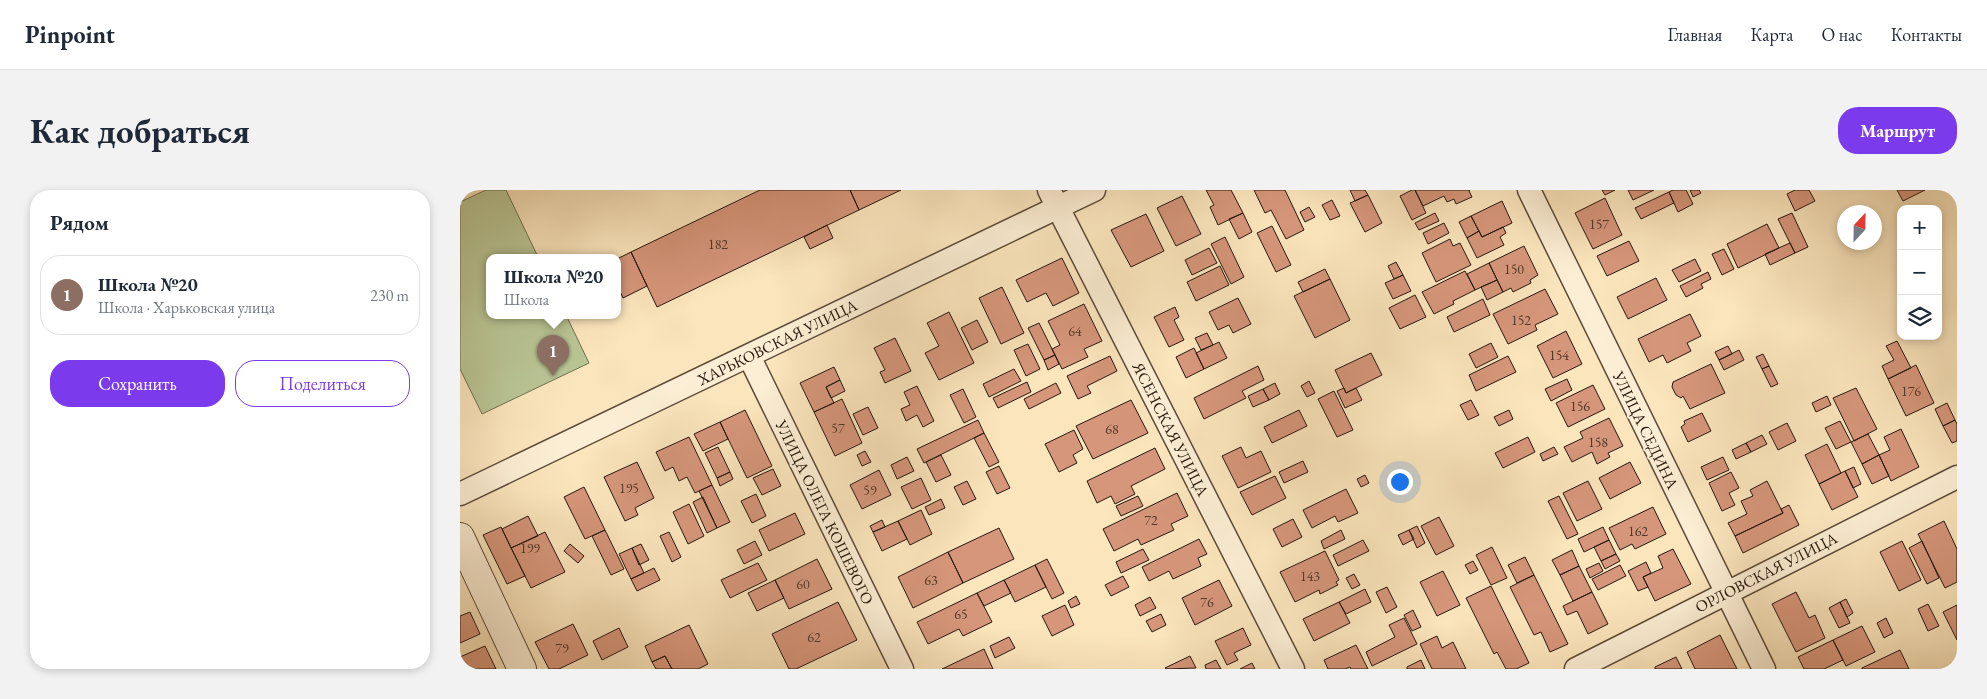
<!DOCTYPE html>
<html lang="ru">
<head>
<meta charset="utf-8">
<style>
  :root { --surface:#fff; --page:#f2f2f3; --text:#1f2937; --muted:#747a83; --line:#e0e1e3; --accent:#7c3aed }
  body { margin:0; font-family:"EB Garamond",serif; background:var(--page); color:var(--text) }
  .controls { position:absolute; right:15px; top:15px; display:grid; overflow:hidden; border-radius:10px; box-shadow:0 2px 8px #0003 }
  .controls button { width:45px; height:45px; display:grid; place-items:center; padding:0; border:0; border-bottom:1px solid var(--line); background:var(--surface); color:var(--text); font:25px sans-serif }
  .compass { position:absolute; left:1377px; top:15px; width:45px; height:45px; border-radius:50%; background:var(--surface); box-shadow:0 2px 8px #0003; rotate:22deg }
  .you { position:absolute; left:939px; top:291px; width:18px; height:18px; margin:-12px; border:4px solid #fff; border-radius:50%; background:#1a73e8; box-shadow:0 0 0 8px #1a73e833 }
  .badge { display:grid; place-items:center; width:32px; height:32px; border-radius:50%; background:var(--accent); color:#fff; font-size:16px; font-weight:700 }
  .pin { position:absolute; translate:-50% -41px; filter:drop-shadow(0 1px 2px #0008) }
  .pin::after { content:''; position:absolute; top:26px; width:18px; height:15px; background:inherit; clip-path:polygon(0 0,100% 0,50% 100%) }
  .popup { position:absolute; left:26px; top:64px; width:135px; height:65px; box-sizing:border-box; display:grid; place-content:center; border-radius:10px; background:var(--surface); filter:drop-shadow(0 1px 4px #0005); font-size:16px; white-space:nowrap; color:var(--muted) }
  .popup b { font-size:19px; color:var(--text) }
  .popup::after { content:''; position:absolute; left:50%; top:100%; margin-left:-10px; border:10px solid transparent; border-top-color:var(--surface) }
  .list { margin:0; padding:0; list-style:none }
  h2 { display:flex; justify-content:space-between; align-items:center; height:65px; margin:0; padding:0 20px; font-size:21px }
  h2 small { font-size:16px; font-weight:400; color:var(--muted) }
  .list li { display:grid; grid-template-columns:32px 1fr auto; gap:15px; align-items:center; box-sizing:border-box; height:80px; margin:0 10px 10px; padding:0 10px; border:1px solid var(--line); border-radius:20px }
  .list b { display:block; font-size:19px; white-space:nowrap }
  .list p { margin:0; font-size:16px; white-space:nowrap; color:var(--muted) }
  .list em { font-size:16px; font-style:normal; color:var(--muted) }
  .actions { display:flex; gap:10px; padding:15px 20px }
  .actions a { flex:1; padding:11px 0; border:1px solid var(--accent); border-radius:20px; text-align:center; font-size:18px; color:var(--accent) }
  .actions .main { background:var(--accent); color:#fff }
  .icon { flex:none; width:28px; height:28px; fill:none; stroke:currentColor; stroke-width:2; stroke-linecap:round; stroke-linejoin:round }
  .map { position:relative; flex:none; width:1497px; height:479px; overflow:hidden; border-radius:20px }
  header { display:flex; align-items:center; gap:30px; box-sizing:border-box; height:70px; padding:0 25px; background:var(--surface); border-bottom:1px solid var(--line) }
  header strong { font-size:24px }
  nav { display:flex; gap:28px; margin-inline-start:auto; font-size:18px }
  .intro { display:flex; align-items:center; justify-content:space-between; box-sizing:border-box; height:120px; padding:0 30px }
  h1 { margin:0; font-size:35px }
  .button { padding:12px 22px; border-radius:20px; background:var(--accent); color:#fff; font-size:18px; font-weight:700 }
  main { display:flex; gap:30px; padding:0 30px }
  aside { flex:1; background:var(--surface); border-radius:20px; box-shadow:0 2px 8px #0003 }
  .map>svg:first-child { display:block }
  .grass { fill:#bac695; stroke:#706f50 }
  .building { fill:#d6967b; stroke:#26180b }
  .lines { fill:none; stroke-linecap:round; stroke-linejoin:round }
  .minor-casing { stroke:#5b4b38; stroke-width:25 }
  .tertiary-casing { stroke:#5b4b38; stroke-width:30 }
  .minor { stroke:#fceed4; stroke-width:22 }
  .tertiary { stroke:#fceed4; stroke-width:28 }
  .labels { text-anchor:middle; stroke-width:4; stroke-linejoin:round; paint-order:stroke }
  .number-label { font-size:14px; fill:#523827 }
  .street-label { font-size:16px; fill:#26180b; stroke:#fceed4 }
</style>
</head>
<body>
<header>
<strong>Pinpoint</strong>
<nav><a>Главная</a><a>Карта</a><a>О нас</a><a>Контакты</a></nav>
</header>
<div class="intro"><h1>Как добраться</h1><a class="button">Маршрут</a></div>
<main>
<aside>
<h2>Рядом<small></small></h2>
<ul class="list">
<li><span class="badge" style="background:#8d6e63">1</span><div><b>Школа №20</b><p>Школа · Харьковская улица</p></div><em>230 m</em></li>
</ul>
<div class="actions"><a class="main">Сохранить</a><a>Поделиться</a></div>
</aside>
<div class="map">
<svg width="1497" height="479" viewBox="0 0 1497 479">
  <rect width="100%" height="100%" fill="#fbe5bd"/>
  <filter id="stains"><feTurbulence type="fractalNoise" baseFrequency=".004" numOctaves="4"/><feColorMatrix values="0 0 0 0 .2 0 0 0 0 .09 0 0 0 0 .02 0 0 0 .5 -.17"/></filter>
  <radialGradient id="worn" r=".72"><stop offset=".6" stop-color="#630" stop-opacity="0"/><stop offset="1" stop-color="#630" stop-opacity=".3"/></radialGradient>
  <path class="grass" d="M26,0H46L78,67H29V125H106L129,173L22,224L0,179V12Z"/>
  <path class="building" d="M300,0H390L399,20L197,117L171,62Z
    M390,0H441L399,20Z
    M746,0H771L783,23L758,35L750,17L754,15Z
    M794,0H825L844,40L826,49L811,20L805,23Z
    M890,0H905L908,5L895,11Z
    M952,0H955L966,23L952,30L940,6Z
    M955,0H1010L1009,1L1012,7L996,14L994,9L987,12L984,6L963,16Z
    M1142,0H1155L1145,5Z
    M1168,0H1194L1173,10Z
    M1213,0H1226L1233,14L1218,22L1209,2Z
    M1230,0H1239L1241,3L1233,7Z
    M1335,0H1349L1355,11L1335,21L1327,4Z
    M1437,0H1465L1443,11Z
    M1209,2L1214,13L1181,29L1175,18Z
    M908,5L922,33L905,42L890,13Z
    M722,6L741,44L716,56L697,18Z
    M1145,8L1162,45L1133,59L1115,23Z
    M872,10L880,26L870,30L862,15Z
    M1042,11L1052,33L1022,47L1011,26Z
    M849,17L855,27L845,32L840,22Z
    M783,23L792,42L779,49L769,29Z
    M975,23L979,31L959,40L955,33Z
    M1332,23L1348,57L1335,63L1318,29Z
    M686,24L704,61L671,77L651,40Z
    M1011,26L1019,41L1007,48L999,32Z
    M984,33L989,43L968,54L963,43Z
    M1307,34L1319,58L1278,78L1267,54Z
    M367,35L373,48L350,59L344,47Z
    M812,36L831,75L816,82L797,43Z
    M1043,37L1046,43L1040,47L1044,55L1017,68L1007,48L1019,41L1022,47Z
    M765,47L784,87L771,94L751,54Z
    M990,49L993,56L1000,53L1011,75L976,92L962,63Z
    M1169,51L1179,71L1147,86L1137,66Z
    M1330,53L1335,63L1310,75L1305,64Z
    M1064,56L1078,85L1070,90L1071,93L1053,102L1051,98L1043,102L1029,73Z
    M749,58L757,73L732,85L725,70Z
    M1264,59L1274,79L1262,85L1252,64Z
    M171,62L187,96L163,108L157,95V69Z
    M602,68L619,103L593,116L586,103L567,112L556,90Z
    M1235,69L1241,81L1219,92L1212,80Z
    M936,72L943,85L934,89L928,76Z
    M1029,73L1037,90L1015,100L1007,84Z
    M760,76L769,95L736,111L727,92Z
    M865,79L870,89L843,102L838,92Z
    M1005,81L1015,100L993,111L994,114L974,124L962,102Z
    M1248,82L1251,89L1241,94L1243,98L1226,107L1220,96Z
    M943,85L951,101L933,109L925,93Z
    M1196,88L1207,110L1168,129L1157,107Z
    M870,89L890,130L855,148L834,106Z
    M1037,90L1043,102L1027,110L1021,97Z
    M542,97L564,143L541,154L519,108Z
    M1085,99L1098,124L1075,135L1077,140L1048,154L1033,124Z
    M955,105L966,127L940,139L929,118Z
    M778,108L791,134L773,143L769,135L758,140L749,122Z
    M1023,109L1030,125L994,142L987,127Z
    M624,114L642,151L624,159L628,167L602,179L592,159L600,155L588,131Z
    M715,117L719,127L714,130L724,150L709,157L694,127Z
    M489,122L514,173L479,190L465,163L479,156L467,133Z
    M1230,124L1241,146L1227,153L1231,161L1207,173L1203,165L1189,172L1178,149Z
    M517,130L528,152L512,160L501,138Z
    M579,133L595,165L584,170L568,138Z
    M1106,141L1122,174L1093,188L1077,156Z
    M747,143L753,155L741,160L735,148Z
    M435,148L451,181L425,193L420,182L425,180L414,158Z
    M1437,151L1451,178L1428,189L1422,176L1434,170L1426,156Z
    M759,152L767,168L744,179L736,163Z
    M1031,153L1038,167L1016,178L1009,164Z
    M568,154L580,179L566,186L554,160Z
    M1268,156L1272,164L1259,170L1255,162Z
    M734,158L744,179L726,188L716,167Z
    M1279,160L1284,170L1264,180L1259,170Z
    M911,163L922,185L886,203L875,180Z
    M1303,164L1309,176L1302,179L1296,167Z
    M595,165L599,174L588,180L584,170Z
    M650,166L657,181L627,196L631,203L618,209L607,186Z
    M1048,166L1056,182L1016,201L1009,185Z
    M1251,174L1265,203L1230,219L1223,206L1221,208L1216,205L1212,197L1213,192Z
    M1456,175L1474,213L1446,226L1428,189Z
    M798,176L804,190L782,201L786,208L744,229L734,208Z
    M1309,176L1318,194L1311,197L1302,179Z
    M374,177L380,190L366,197L374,213L354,222L340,193Z
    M554,179L561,191L529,207L523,194Z
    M1107,189L1112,200L1091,211L1085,199Z
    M380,190L385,201L371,208L366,197Z
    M849,191L855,203L847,207L841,196Z
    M567,192L571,202L538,218L533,208Z
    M596,193L601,203L569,219L564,209Z
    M815,193L820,204L809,210L803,199Z
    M1133,195L1145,219L1108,237L1096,213Z
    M457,196L474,231L463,237L457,225L446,231L441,219L450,215L444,202Z
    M884,198L886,203L896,198L902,210L885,218L877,201Z
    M1396,198L1417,239L1394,251L1373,208Z
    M503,199L516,227L504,233L490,205Z
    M803,199L809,210L793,217L788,206Z
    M874,201L893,240L877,247L858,209Z
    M1367,206L1371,215L1356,222L1352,213Z
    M382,209L402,253L375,266L354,222Z
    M671,210L688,243L633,269L616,236Z
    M1011,210L1019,225L1008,230L1000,215Z
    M1487,213L1495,230L1483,236L1475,219Z
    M408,217L418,238L403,245L393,224Z
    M285,220L312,276L287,288L260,232Z
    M839,220L847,236L812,253L804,237Z
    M1049,220L1053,229L1039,236L1034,227Z
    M1242,223L1251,241L1228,252L1221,237L1225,234L1224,231Z
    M1149,228L1163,256L1148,263L1150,267L1137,274L1132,262L1112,272L1104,257L1123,248L1120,242Z
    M518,230L524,243L464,273L457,259Z
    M1495,230L1497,234V251L1492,253L1483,236Z
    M1380,231L1391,252L1376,259L1365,238Z
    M260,232L268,249L243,261L234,244Z
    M1327,233L1336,251L1318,260L1309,242Z
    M1441,239L1459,277L1431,291L1419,265L1430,260L1424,247Z
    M614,240L623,259L613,265L617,273L599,282L585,254Z
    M524,243L539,272L529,277L514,248Z
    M1408,244L1419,265L1402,274L1391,252Z
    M1302,245L1307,254L1291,262L1286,253Z
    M229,247L252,295L235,303L227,287L219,291L213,277L205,281L196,262Z
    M1068,247L1075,262L1043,278L1035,263Z
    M1286,253L1291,262L1276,269L1272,260Z
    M1367,254L1381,283L1359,294L1345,265Z
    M258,257L270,282L257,288L245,263Z
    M781,257L786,268L801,261L811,282L778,298L762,266Z
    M1094,257L1098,264L1083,271L1080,264Z
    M695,258L705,279L671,296L675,304L655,314L651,306L637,313L627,291Z
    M405,261L411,272L402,276L397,265Z
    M481,265L491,285L476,292L466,272Z
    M1419,265L1429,286L1412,294L1402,274Z
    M447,267L454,281L437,289L431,275Z
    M1263,267L1269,280L1247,290L1241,277Z
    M843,271L848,282L824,293L819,282Z
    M177,272L194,308L175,318L178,325L165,331L144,287Z
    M1170,272L1181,293L1150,309L1139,288Z
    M539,276L550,298L537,304L526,282Z
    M1394,277L1401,294L1393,298L1385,281Z
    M313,279L321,296L302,305L293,288Z
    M419,280L431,305L402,319L390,295Z
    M1385,281L1398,307L1372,320L1359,294Z
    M270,282L273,289L260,296L257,288Z
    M1271,282L1279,298L1269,303L1275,315L1262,321L1249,293Z
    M905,285L909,293L901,297L897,289Z
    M815,286L826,308L792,325L780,302Z
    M461,288L471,310L452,319L441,297Z
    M507,291L516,309L503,315L494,297Z
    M1128,291L1142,319L1117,331L1103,303Z
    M1307,291L1323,323L1275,346L1268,333L1287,324L1281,311L1293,306L1290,300Z
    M252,295L270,332L257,338L239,301Z
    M124,297L145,340L125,349L104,307Z
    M886,299L898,323L878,332L875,326L852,338L843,320Z
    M717,303L728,326L711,334L714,340L681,355L678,349L654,361L643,339Z
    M296,304L306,326L292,333L281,311Z
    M678,306L683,316L661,326L656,316Z
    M1099,306L1118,344L1107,349L1088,311Z
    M243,307L257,338L247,343L233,312Z
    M481,309L485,318L469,325L465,317Z
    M229,314L244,346L228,354L213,322Z
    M1329,315L1339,335L1283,363L1275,346L1323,323L1321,319Z
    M1193,317L1206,344L1175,359L1172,354L1160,360L1149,338Z
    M461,320L472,344L450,355L438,331Z
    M335,323L345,344L309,361L299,340Z
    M68,326L78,346L51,358L42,339Z
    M979,327L994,356L976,365L961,336Z
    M833,329L842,347L822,357L813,339Z
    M422,330L425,337L413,342L410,336Z
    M438,331L447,349L422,361L413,342Z
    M1484,331L1497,359V392L1485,398L1458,344Z
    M957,336L965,353L957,358L949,340Z
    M41,337L65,386L47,394L23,345Z
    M1143,337L1149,350L1124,362L1118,349Z
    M539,338L554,369L503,393L488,362Z
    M145,340L164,379L151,385L132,346Z
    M881,340L885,349L864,359L861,351Z
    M949,340L954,349L943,355L938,345Z
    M85,342L105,382L71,398L51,358Z
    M209,342L221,367L212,372L200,346Z
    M739,349L747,364L738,368L741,376L713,389L709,381L689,391L682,377Z
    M903,350L909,361L878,376L873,365Z
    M1149,350L1156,364L1141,371L1134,357Z
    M295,351L302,365L284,374L277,360Z
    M1442,351L1461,390L1439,401L1420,362Z
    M1462,351L1479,388L1467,394L1449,358Z
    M110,354L124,366L118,373L104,361Z
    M181,354L189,370L179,375L172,358Z
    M1032,357L1047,388L1031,395L1016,365Z
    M172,358L184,383L171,389L159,364Z
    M683,359L689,370L661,383L656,372Z
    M1213,359L1231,394L1195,411L1183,387L1203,378L1198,366Z
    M1112,360L1119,376L1100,385L1092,370Z
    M865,361L879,390L876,392L878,395L860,404L859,400L835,412L820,382Z
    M488,362L503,393L453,418L438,387Z
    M1156,364L1160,371L1145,379L1141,371Z
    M1065,367L1074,385L1057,393L1048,375Z
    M357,369L372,399L329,419L315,390Z
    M587,369L604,403L592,409L575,375Z
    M1013,371L1018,380L1010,384L1005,375Z
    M1186,372L1191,383L1183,387L1188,397L1178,401L1168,381Z
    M298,373L307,390L270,408L261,390Z
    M1139,373L1143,381L1130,388L1126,379Z
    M575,375L586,397L555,412L544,390Z
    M1160,375L1166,386L1138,400L1132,389Z
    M1119,376L1132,402L1113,411L1100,385Z
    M194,378L200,390L177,401L171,389Z
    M983,381L1000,415L977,426L960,392Z
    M894,384L900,395L892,399L886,388Z
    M1074,385L1108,454L1090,462L1081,442L1074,445L1050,397Z
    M663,386L669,397L651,406L645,395Z
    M315,390L324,408L297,421L288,403Z
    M544,390L551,403L524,416L517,403Z
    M759,390L772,416L735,435L722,408Z
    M1031,396L1069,473L1056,479H1046L1037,462L1034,464L1006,408Z
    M927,397L937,417L926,423L916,402Z
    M905,399L911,412L886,424L879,412Z
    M1132,402L1148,434L1128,444L1117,421L1107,425L1103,416Z
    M1336,402L1349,428L1355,425L1365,448L1336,462L1312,414Z
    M517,403L532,432L503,446L499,439L468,454L457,432Z
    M616,406L620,414L611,418L608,411Z
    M690,407L696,418L680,426L675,415Z
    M1386,409L1393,423L1387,427L1380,412Z
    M378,412L397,450L336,479H329L312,444Z
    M879,412L890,433L854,451L843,429Z
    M1380,412L1390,433L1379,438L1369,418Z
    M1468,414L1479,436L1468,441L1458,419Z
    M605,415L614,435L592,446L582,426Z
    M1497,415V450L1483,422Z
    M953,420L961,437L952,441L944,425Z
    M10,422L20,444L0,453V426Z
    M701,424L706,435L692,442L686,431Z
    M944,428L957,454L912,476L906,462L935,447L929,435Z
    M1426,428L1433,443L1424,448L1417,433Z
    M113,434L128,465L99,479H89L75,452Z
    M229,435L248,474L238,479H212L205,466L192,472L185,456Z
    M1402,436L1415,462L1386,476L1373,450Z
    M159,438L168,457L142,470L133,451Z
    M783,438L791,455L774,463L778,470L767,475L755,451Z
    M1260,445L1277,479H1235L1227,462Z
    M977,446L982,458L993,452L1006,479H972L960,454Z
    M549,447L555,458L535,468L530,456Z
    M1373,450L1383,470L1364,479H1344L1338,467Z
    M896,455L908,479H891L890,477L885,479H868L864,470Z
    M25,456L36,479H0V467Z
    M524,459L533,479H482Z
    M1440,460L1449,479H1402V478Z
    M205,466L212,479H196L192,472Z
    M730,466L736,478L706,479L705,478Z
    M1216,467L1222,479H1195V477Z
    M756,470L761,479H746L745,475Z
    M961,470L965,479H947V477Z
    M792,473L795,479H780Z"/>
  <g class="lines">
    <defs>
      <path id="minor" d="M589,0L833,479
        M1069,0L1304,479
        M289,166L442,479
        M0,304L634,0
        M1116,479L1497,287"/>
      <path id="tertiary" d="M0,347L62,479"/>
    </defs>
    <use href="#minor" class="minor-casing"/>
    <use href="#tertiary" class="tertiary-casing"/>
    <use href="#minor" class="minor"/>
    <use href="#tertiary" class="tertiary"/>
  </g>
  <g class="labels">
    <g class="number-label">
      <text x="1139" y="39">157</text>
      <text x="258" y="59">182</text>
      <text x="1054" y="84">150</text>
      <text x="1061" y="135">152</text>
      <text x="615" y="146">64</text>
      <text x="1099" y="170">154</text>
      <text x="1451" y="206">176</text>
      <text x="1120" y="221">156</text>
      <text x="378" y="243">57</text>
      <text x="652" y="244">68</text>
      <text x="1138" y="257">158</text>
      <text x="169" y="303">195</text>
      <text x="410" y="305">59</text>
      <text x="691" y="335">72</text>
      <text x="1178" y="346">162</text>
      <text x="70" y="363">199</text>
      <text x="850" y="391">143</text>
      <text x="471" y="395">63</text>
      <text x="343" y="399">60</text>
      <text x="747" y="417">76</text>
      <text x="501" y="429">65</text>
      <text x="354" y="452">62</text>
      <text x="102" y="463">79</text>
    </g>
    <g class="street-label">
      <text transform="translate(317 152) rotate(-26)" y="6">ХАРЬКОВСКАЯ УЛИЦА</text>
      <text transform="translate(711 239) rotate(63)" y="6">ЯСЕНСКАЯ УЛИЦА</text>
      <text transform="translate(1186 240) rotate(64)" y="6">УЛИЦА СЕДИНА</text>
      <text transform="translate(365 322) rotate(64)" y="6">УЛИЦА ОЛЕГА КОШЕВОГО</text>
      <text transform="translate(1306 382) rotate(-27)" y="6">ОРЛОВСКАЯ УЛИЦА</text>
    </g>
  </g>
  <rect width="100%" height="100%" filter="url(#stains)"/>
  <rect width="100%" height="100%" fill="url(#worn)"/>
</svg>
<div class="controls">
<button>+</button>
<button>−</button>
<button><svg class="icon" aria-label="layers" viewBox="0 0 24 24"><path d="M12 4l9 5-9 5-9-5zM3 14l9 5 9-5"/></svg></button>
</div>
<svg class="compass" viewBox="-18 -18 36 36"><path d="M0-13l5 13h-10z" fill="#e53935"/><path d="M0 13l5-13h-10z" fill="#747a83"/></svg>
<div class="you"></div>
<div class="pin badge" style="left:93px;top:186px;background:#8d6e63">1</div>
<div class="popup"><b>Школа №20</b>Школа</div>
</div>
</main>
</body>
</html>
